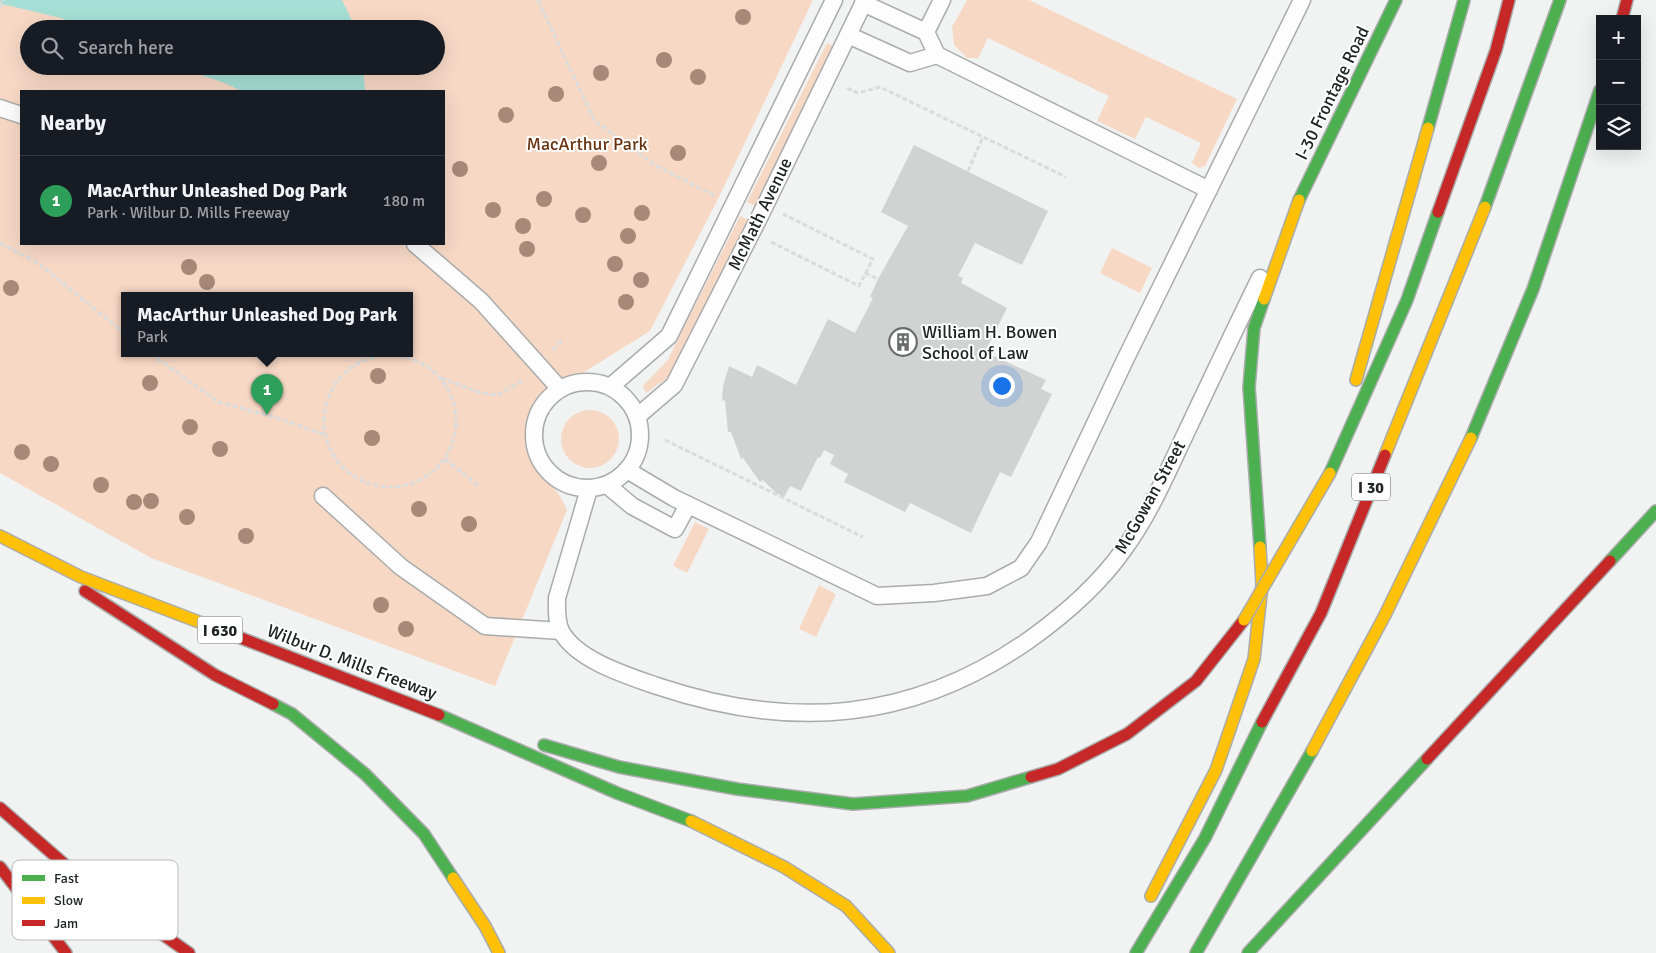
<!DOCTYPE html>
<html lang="en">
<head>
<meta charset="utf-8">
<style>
  :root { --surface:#171b24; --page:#242831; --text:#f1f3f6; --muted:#9ea1a6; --line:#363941; --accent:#6a6c6c }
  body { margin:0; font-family:Signika,sans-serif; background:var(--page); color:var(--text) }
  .controls { position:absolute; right:15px; top:15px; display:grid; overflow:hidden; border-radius:0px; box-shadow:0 5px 20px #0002 }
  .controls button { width:45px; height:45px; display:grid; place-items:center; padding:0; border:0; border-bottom:1px solid var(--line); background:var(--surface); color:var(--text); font:25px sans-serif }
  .you { position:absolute; left:1001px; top:385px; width:18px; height:18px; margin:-12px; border:4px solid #fff; border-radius:50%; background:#1a73e8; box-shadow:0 0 0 8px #1a73e833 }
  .badge { display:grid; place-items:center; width:32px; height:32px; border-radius:50%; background:var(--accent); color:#fff; font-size:16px; font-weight:700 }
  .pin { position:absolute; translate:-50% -41px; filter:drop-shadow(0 1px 2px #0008) }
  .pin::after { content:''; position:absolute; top:26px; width:18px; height:15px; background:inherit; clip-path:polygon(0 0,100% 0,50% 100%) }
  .popup { position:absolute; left:121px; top:292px; width:292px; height:65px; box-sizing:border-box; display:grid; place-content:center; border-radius:0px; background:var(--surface); filter:drop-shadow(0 1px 4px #0005); font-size:16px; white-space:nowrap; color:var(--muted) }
  .popup b { font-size:19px; color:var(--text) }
  .popup::after { content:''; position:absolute; left:50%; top:100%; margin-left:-10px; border:10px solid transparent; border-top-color:var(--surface) }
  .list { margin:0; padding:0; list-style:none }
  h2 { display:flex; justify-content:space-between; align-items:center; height:65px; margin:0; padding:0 20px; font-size:21px }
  h2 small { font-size:16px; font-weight:400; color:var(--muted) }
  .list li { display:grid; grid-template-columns:32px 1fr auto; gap:15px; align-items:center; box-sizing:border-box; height:90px; padding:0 20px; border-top:1px solid var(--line) }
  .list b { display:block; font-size:19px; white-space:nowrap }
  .list p { margin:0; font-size:16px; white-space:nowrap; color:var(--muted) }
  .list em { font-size:16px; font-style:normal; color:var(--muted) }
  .icon { flex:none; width:28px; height:28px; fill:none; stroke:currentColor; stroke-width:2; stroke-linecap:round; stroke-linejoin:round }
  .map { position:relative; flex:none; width:1656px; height:953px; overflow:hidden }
  .search { position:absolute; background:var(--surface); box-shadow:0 5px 20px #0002; left:20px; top:20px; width:425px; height:55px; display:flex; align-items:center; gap:12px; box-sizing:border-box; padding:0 18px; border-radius:28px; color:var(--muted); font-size:19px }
  .panel { position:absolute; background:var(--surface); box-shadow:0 5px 20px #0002; left:20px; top:90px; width:425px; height:155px; border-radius:0px }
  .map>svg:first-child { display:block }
  .green { fill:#f7d8c5; fill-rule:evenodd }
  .water { fill:#a6dfd5 }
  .building { fill:#d0d3d2 }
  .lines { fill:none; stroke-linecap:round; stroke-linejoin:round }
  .lane-casing { stroke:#aaacab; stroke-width:19 }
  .fast-casing { stroke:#aaacab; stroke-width:14 }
  .slow-casing { stroke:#aaacab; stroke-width:14 }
  .jam-casing { stroke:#aaacab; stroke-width:14 }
  .path { stroke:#dadbdb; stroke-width:3; stroke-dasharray:5 2.5; stroke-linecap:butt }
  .lane { stroke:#fdfdfd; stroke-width:16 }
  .fast { stroke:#4caf50; stroke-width:11 }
  .slow { stroke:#ffc107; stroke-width:11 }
  .jam { stroke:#c62828; stroke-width:11 }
  .slow-bridge-casing { stroke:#aaacab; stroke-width:14; stroke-linecap:butt }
  .slow-bridge { stroke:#ffc107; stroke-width:11 }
  .tree { fill:#a68976 }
  .labels { text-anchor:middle; stroke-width:4; stroke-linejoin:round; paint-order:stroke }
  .shield { fill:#fff; stroke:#646666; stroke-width:1 }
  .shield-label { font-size:16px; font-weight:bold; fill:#222424 }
  .street-label { font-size:18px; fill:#222424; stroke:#fff }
  .park-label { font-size:18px; fill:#693311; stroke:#fff }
  .poi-label { font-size:18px; fill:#222424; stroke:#fff; text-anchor:start }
  .key { fill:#fff; stroke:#bdbdbd; stroke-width:1 }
  .key-label { font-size:14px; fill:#222424 }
</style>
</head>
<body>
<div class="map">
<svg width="1656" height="953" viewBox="0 0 1656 953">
  <rect width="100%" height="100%" fill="#f0f3f2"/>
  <path class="green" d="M0,0H813L719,197L650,331L581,374L538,398L530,437L534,467C549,479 559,492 567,510L495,686L151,558L0,473ZM29,29H436V66H29ZM21,91H444V244H21ZM124,296H410V354H124Z
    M967,0H1029L1237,99L1205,166L1199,168L1192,163L1201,143L1146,117L1135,139L1097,121L1109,96L988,38L978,58H967L954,45L952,27Z
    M827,43L835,47L755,206L747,202Z
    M740,216L748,220L670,376L646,393L643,386L667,361Z
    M1112,248L1152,268L1140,293L1100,273Z
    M561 439a29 29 0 1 1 58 0a29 29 0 1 1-58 0Z
    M695,522L709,529L687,573L673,566Z
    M819,585L836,594L816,637L799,629Z"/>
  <path class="water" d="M0,0H342L356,29H85L61,18L2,4Z
    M177,66H363L365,91H241C221,79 198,76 177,66Z"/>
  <path class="building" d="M914,145L1048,211L1022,265L975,243L958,276L963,278L961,283L1007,308L985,352L1046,380L1041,389L1052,394L1011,477L1000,472L971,533L910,503L905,512L844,482L848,474L830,464L834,455L824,450L820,458L818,457L801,491L790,486L784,497L776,493L763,480L760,482L743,458L741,459L731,432H728L725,400L722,401L723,386L729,366L752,377L757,365L796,385L828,319L855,333L873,298L870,297L878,279L908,226L881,212Z"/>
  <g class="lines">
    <defs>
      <path id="lane" d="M863,3L926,32L937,55L1209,190
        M926,32L942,0
        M848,35L910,63L937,55
        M0,108L21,115
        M415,244L481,301L560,389
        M534 435a53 53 0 1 1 106 0a53 53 0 1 1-106 0Z
        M610,387L669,336L834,0
        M639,415L674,385L759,218L865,0
        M627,470L674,498L877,596L934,593L987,586L1021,568L1039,542L1125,360L1302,0
        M607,485L632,506L675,529L688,505
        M589,489L557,598C557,609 556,621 561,631C576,660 628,676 657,686C791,731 912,722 1029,640C1064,615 1099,585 1124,549C1149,515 1166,475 1184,437C1209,384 1234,331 1260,278
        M323,496L401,567L485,626L561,631"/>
      <path id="fast" d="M1428,128L1464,0
        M1299,200L1396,0
        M1485,207L1560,0
        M1471,438L1533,289L1600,90
        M1330,473L1407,300L1438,212
        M1260,547L1249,387L1254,328L1264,299
        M1610,561L1656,511
        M273,704L292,714L365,774L424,834L453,878
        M439,715L617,793L691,821
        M544,745L619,767L737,789L853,804L967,796L1031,777
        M1136,953L1205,838L1262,722
        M1196,953L1312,751
        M1248,953L1427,759"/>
      <path id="slow" d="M1264,299L1299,200
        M1356,380L1428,128
        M1385,455L1485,207
        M0,536L81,577L228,633
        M1312,751L1385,615L1471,438
        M691,821L784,867L846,906L889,953
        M453,878L485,926L499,953
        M1151,896L1216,770L1254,659L1262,585L1260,547"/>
      <path id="jam" d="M1622,19L1627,0
        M1438,212L1496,50L1509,0
        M85,591L215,675L273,704
        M228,633L439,715
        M1262,722L1321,613L1385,455
        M1427,759L1610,561
        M1031,777L1058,769L1127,734L1196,681L1244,620
        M0,808L71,870L189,953
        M0,867L66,953"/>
    </defs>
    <use href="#lane" class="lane-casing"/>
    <use href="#fast" class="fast-casing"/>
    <use href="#slow" class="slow-casing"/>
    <use href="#jam" class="jam-casing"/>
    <path class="path" d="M538,0L594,120L655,165L715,196
      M0,8L4,0
      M847,88L858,93L880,87L1066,177
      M968,171L983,137
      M771,242L859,286L873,259L783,214
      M0,243L38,263L124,333
      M865,273L878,279
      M553,350L562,341
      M151,354L218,402L275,417L325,435
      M324 421a66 66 0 1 1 132 0a66 66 0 1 1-132 0Z
      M441,378L481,393L498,395L523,380
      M665,440L863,537
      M445,459L479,486"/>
    <use href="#lane" class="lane"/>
    <use href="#fast" class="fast"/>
    <use href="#slow" class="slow"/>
    <use href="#jam" class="jam"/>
    <defs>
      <path id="slow-bridge" d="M1244,620L1330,473"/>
    </defs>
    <use href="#slow-bridge" class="slow-bridge-casing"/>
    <use href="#slow-bridge" class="slow-bridge"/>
  </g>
  <g class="tree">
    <circle cx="743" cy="17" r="8"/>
    <circle cx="664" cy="60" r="8"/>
    <circle cx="601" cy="73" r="8"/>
    <circle cx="698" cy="77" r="8"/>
    <circle cx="556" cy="94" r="8"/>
    <circle cx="506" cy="115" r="8"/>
    <circle cx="678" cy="153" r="8"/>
    <circle cx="599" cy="163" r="8"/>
    <circle cx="460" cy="169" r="8"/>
    <circle cx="544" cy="199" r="8"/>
    <circle cx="493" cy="210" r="8"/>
    <circle cx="642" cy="213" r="8"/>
    <circle cx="583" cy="215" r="8"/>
    <circle cx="523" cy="226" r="8"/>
    <circle cx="628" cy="236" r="8"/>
    <circle cx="527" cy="249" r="8"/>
    <circle cx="615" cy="264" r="8"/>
    <circle cx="189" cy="267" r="8"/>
    <circle cx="641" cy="280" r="8"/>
    <circle cx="207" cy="282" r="8"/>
    <circle cx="11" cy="288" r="8"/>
    <circle cx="626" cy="302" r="8"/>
    <circle cx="378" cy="376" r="8"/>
    <circle cx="150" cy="383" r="8"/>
    <circle cx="190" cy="427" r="8"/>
    <circle cx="372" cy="438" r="8"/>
    <circle cx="220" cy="449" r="8"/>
    <circle cx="22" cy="452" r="8"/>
    <circle cx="51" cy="464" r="8"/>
    <circle cx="101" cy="485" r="8"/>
    <circle cx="151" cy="501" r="8"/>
    <circle cx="134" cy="502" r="8"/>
    <circle cx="419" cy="509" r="8"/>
    <circle cx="187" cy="517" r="8"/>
    <circle cx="469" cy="524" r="8"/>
    <circle cx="246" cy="536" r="8"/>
    <circle cx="381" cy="605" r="8"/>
    <circle cx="406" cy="629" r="8"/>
  </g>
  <defs>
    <symbol id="building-ring" viewBox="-11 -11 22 22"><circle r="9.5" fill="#fff" stroke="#6a6c6c" stroke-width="1.5"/><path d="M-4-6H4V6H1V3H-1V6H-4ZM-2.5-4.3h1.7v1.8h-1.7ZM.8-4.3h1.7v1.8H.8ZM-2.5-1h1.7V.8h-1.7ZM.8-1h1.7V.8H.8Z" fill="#6a6c6c"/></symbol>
  </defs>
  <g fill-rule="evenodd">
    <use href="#building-ring" x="887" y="326" width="32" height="32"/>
  </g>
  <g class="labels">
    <g class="shield">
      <rect x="1352" y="473.5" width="38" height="27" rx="4"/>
      <rect x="197.5" y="616.5" width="45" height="27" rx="4"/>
    </g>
    <g class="shield-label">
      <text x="1371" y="493">I 30</text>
      <text x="220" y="636">I 630</text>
    </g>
    <g class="street-label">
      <text transform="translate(1332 93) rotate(-64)" y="6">I-30 Frontage Road</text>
      <text transform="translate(760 214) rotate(-64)" y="6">McMath Avenue</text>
      <text transform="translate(1150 497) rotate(-61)" y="6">McGowan Street</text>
      <text transform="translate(352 662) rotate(21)" y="6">Wilbur D. Mills Freeway</text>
    </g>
    <g class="park-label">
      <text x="587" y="150">MacArthur Park</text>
    </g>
    <g class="poi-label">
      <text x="922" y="338">William H. Bowen<tspan x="922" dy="21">School of Law</tspan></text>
    </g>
  </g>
  <rect x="12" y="860" width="166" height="80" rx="8" class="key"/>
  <rect x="22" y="875" width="23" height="6" fill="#4caf50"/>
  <rect x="22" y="897" width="23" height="7" fill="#ffc107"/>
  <rect x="22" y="920" width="23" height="6" fill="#c62828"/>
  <g class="key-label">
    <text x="54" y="883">Fast</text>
    <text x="54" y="905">Slow</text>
    <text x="54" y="928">Jam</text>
  </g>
</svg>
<div class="controls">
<button>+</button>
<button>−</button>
<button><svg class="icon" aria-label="layers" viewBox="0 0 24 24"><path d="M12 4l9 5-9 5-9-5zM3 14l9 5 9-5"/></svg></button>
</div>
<div class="you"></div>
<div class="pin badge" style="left:267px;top:415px;background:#2e9e5b">1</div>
<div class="popup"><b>MacArthur Unleashed Dog Park</b>Park</div>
<div class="search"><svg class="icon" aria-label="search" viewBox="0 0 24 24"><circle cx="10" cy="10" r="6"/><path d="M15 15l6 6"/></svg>Search here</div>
<section class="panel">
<h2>Nearby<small></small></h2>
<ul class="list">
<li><span class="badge" style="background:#2e9e5b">1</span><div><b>MacArthur Unleashed Dog Park</b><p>Park · Wilbur D. Mills Freeway</p></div><em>180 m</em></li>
</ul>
</section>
</div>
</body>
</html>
